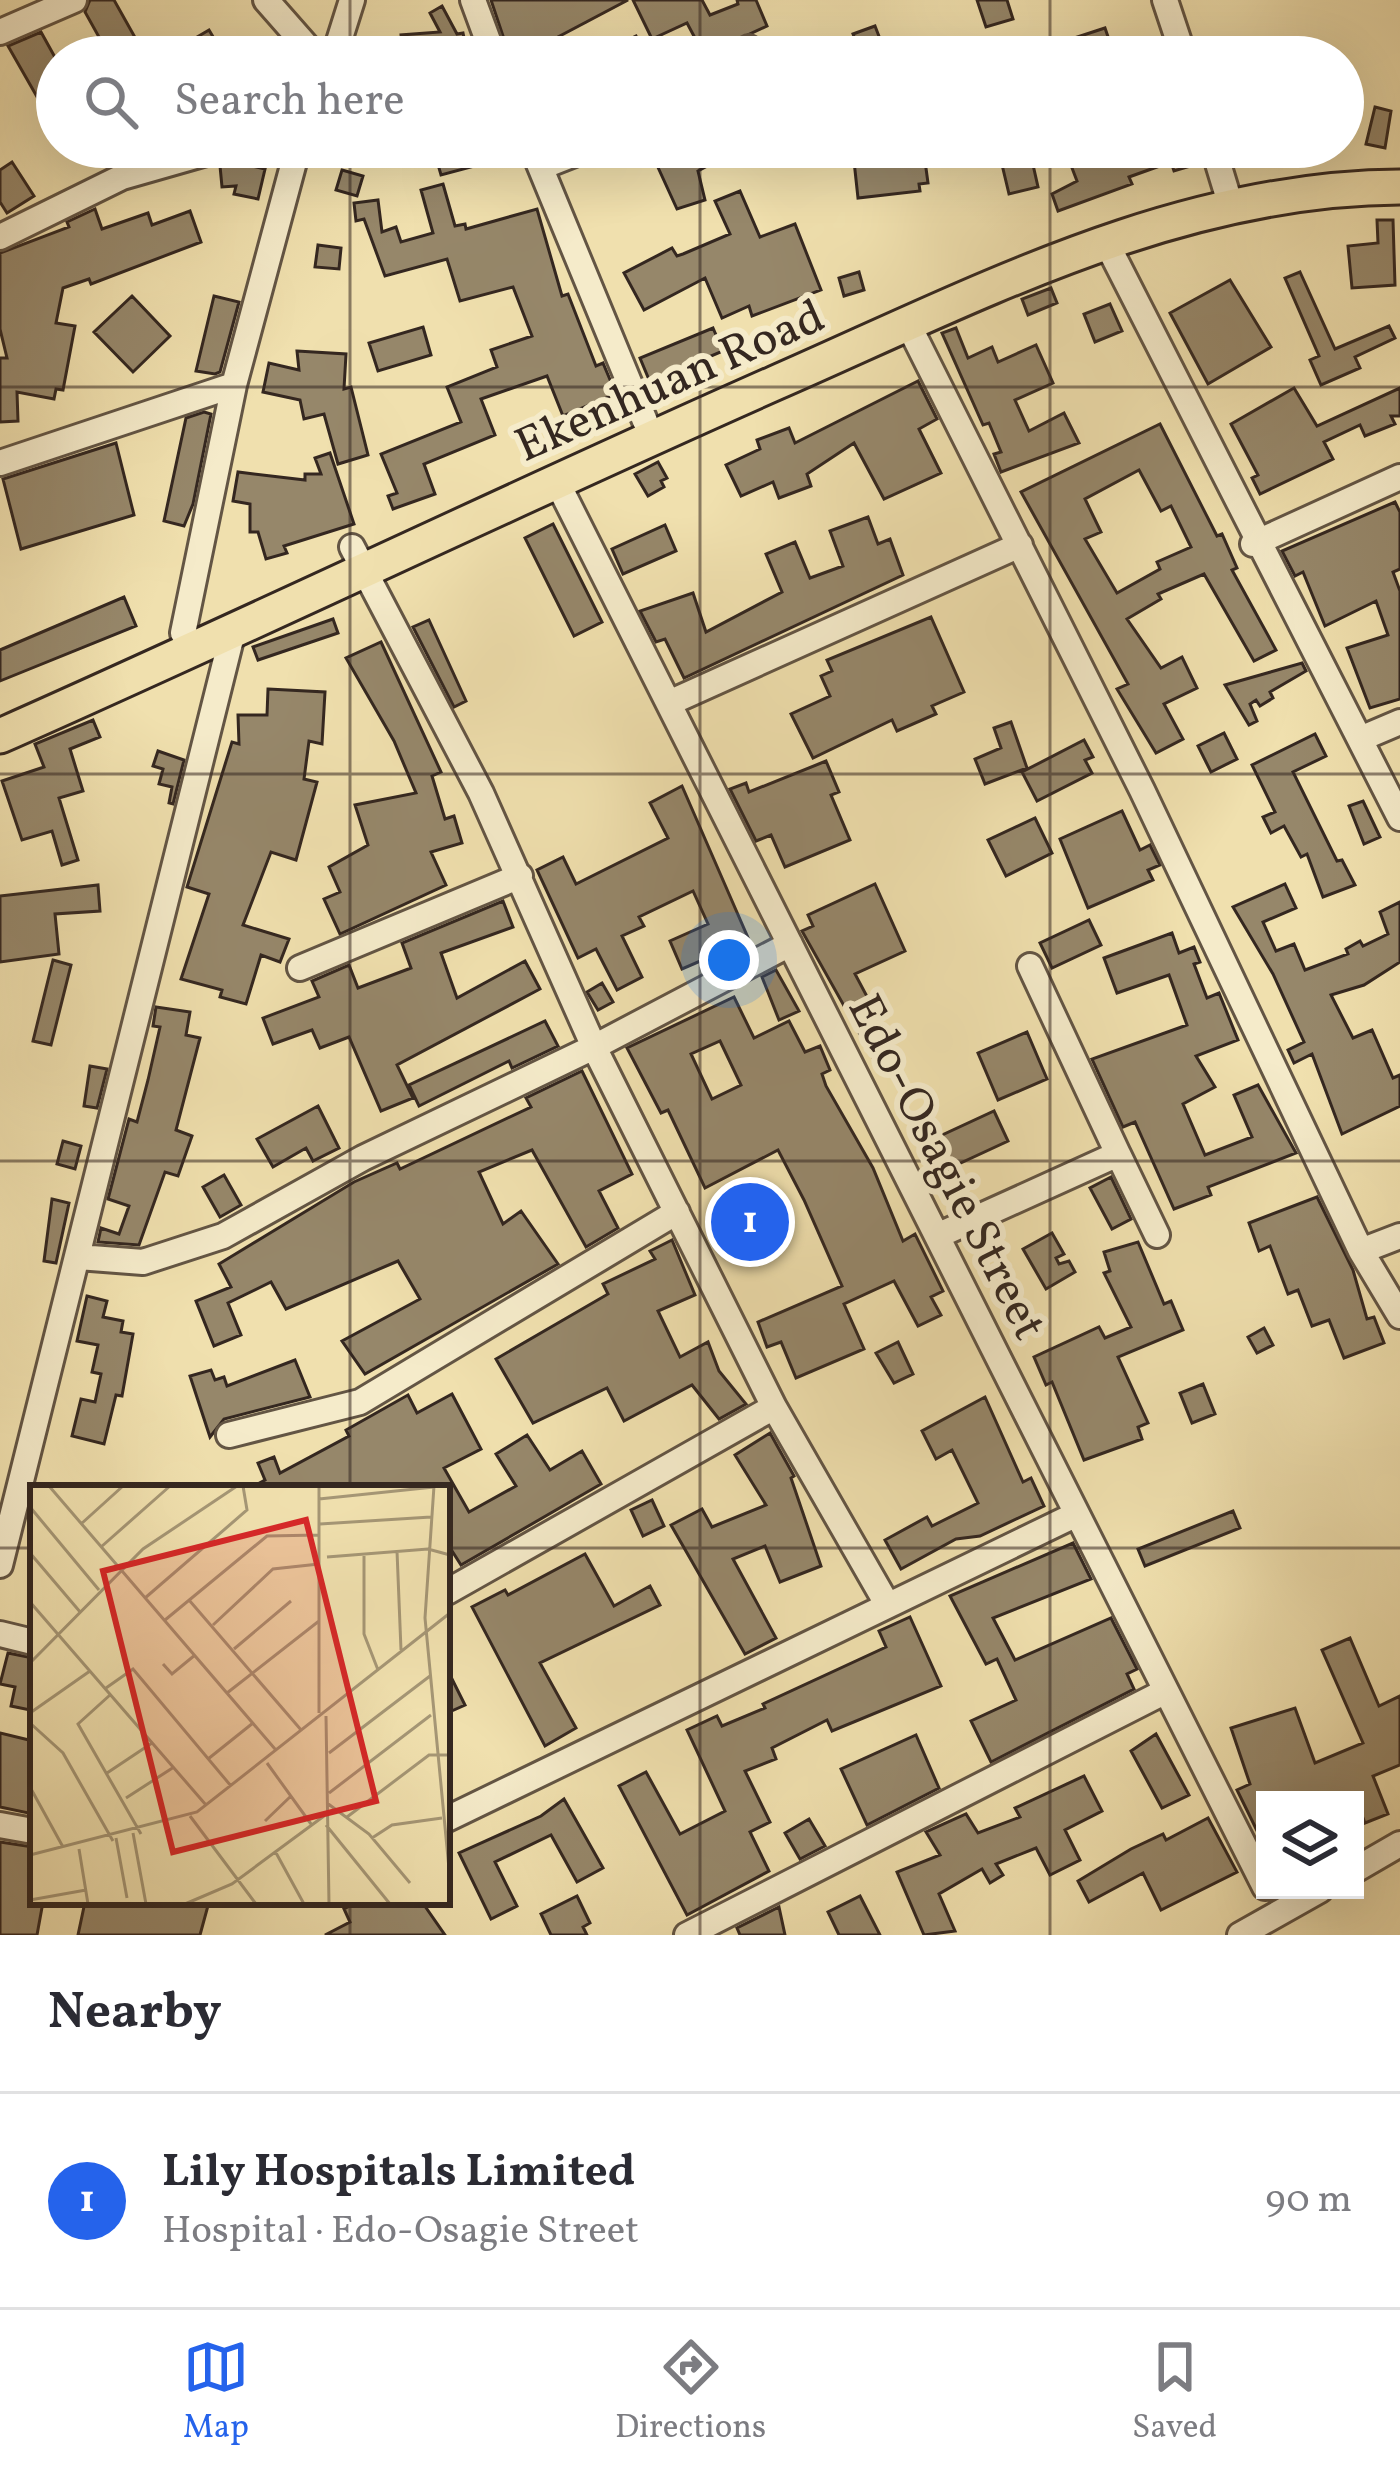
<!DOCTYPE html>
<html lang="en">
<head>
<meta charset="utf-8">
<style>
  :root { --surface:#fff; --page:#f7f7f7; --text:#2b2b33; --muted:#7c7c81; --line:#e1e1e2; --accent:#2563eb }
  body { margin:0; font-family:Vollkorn,serif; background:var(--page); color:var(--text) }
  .controls { position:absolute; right:36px; bottom:36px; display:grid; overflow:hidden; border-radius:0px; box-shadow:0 12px 48px #0002 }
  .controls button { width:108px; height:108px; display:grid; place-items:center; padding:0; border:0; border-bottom:3px solid var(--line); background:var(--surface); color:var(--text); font:60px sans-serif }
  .you { position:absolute; left:729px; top:960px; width:42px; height:42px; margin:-30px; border:9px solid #fff; border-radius:50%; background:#1a73e8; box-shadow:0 0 0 18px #1a73e833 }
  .badge { display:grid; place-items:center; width:78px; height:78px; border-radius:50%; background:var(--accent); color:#fff; font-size:39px; font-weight:700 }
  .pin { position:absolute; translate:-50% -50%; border:6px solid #fff; box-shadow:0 3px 12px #0006 }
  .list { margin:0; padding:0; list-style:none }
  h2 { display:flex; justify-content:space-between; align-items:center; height:156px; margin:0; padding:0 48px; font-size:51px }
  h2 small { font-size:39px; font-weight:400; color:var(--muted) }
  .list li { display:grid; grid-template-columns:78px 1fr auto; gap:36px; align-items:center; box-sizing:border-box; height:216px; padding:0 48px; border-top:3px solid var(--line) }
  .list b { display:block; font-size:45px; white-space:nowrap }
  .list p { margin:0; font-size:39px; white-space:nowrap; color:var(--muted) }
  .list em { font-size:39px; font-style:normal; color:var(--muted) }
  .icon { flex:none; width:66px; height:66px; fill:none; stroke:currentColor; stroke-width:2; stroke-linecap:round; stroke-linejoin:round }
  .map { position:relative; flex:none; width:1400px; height:1935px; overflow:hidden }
  .search { position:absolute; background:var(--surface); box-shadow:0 12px 48px #0002; left:36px; right:36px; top:36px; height:132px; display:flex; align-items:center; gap:30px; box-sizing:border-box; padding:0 42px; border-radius:66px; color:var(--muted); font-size:45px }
  .sheet { height:372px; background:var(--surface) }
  nav { display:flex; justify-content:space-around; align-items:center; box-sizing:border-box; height:168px; border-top:3px solid var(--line); background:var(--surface); font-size:33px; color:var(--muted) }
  nav a { display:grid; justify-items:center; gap:6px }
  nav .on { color:var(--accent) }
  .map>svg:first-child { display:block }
  .building { fill:#96876a; stroke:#342720; stroke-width:3; fill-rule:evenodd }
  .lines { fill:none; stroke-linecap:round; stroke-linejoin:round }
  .minor-casing { stroke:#635544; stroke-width:30 }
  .major-casing { stroke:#342720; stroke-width:39 }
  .minor { stroke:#f5ebca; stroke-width:24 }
  .major { stroke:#f0e0ae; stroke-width:33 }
  .grid { fill:none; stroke:#342720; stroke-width:3; stroke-opacity:0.55 }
  .labels { text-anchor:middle; stroke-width:12; stroke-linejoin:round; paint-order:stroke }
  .street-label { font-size:48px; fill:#342720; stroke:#f5ebca }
  .inset-road { fill:none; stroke:#a59675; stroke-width:3 }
  .view { fill:#d62828; fill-opacity:0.15; stroke:#d62828; stroke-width:6 }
  .inset-edge { fill:none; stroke:#342720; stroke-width:6 }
</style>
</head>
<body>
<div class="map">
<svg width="1400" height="1935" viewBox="0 0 1400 1935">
  <rect width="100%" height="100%" fill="#f0e0ae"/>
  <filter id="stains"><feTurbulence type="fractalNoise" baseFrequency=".00167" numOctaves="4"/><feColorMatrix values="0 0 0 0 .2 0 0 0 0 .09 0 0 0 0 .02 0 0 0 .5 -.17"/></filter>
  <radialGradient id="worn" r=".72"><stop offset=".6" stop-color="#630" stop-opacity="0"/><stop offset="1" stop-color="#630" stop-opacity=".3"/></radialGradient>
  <path class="building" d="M90,0H114L146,57H59L99,37L85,12Z
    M491,0H628L520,57H510Z
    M633,0H702L710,15L738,4L737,0H756L767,26L704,55L687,23L652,39Z
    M977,0H1007L1013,19L986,27Z
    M442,6L457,34L463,33L468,57H442L441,51L403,54L401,35L440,32L430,13Z
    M875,26L887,57H862L853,34Z
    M1105,28L1115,57H1025V54Z
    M209,30L225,57H163Z
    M41,32L57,61V93L40,102L8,46Z
    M636,36L647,57H594Z
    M1375,107L1391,111L1385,148L1366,144Z
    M433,147H498L501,159L441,175Z
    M662,147H743L698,171L705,200L677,209L651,152Z
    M1029,147L1038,187L1009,194L999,152Z
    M1064,147H1197V152L1191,155L1194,165L1174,171L1171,162L1129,177L1132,184L1058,211L1052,194L1077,181Z
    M243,148L256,151L252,166L265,169L258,199L234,194L236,186L222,187L220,166L238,159Z
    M916,154L917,162L925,161L928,183L919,184L920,191L858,198L854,161Z
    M12,162L34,196L7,213L0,202V170Z
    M342,170L363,176L357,196L336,190Z
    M443,184L455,226L465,224L466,229L537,209L562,296L568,294L596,366L603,363L616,394L563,416L547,376L481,399L495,435L424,464L435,494L393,509L388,496L397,493L381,454L461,422L447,387L497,367L491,350L532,336L513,287L460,301L447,259L385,276L364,219L356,221L354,203L378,200L382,232L396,227L401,242L433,233L421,190Z
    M740,191L760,237L795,224L821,290L752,316L749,306L722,318L705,278L644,310L624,273L672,248L677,256L683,254L730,234L715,201Z
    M95,209L102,229L148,213L152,225L190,211L201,242L91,284L89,279L63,288L56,323L75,326L63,390L56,389L54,399L17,392L18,421L0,422V358H7L0,329V253L69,227L67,222Z
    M1377,220H1393L1395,285L1352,288L1348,246L1378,243Z
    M318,245L341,248L339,269L315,267Z
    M859,272L864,290L844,296L839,278Z
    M1300,272L1335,349L1389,326L1395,338L1355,357L1360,368L1321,385L1310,360L1319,356L1285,278Z
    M1230,280L1271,347L1208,384L1170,313Z
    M1051,288L1057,303L1028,315L1022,299Z
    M132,296L170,336L133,372L94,332Z
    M214,296L239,302L220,372L215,374L196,371Z
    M1110,304L1122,331L1095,342L1084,314Z
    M423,327L431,355L378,371L369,343Z
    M713,328L723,351L650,382L640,358Z
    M956,328L968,358L992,347L998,362L1036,345L1053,383L1015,400L1029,431L1064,413L1079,443L1001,472L994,454L1001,452L989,423L983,425L942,333Z
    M297,351L346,354L344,389L351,387L368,455L338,464L324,414L304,419L300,400L263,392L269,363L299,370Z
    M918,381L937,419L919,429L941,473L884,499L854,443L807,474L811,486L779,498L773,482L741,496L726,465L760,449L757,440L789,428L795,443Z
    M1294,388L1317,426L1400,388V416H1391L1395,424L1365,436L1360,425L1324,442L1333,459L1260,494L1252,478L1258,475L1231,424Z
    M204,412L211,414L193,504L184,526L164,521L186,418Z
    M1160,424L1217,536L1222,534L1237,568L1232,570L1276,650L1254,661L1204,574L1158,594L1161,599L1127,619L1161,668L1182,657L1197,688L1164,704L1183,739L1156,753L1117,689L1128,684L1021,492ZM1139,470L1161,511L1171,506L1191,547L1157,562L1160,569L1117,593L1085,539L1101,532L1085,499Z
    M116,443L134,515L21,549L3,479Z
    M330,453L354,524L284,546L287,553L266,559L258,532H250V504L233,501L238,472L305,480V474H321L315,458Z
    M658,462L667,478L661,481L664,487L648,496L635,474Z
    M1395,502L1400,512V569L1393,572L1400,591V699L1370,708L1347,648L1388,635L1376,601L1325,626L1303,572L1295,576L1282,551Z
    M868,517L878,544L890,539L903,575L684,678L665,639L656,642L640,611L693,593L706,632L782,592L766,554L795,542L810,578L843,566L830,531Z
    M553,524L602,622L574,636L525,538Z
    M665,525L676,551L623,574L612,549Z
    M124,597L136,626L0,681V650Z
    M931,617L964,692L932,706L936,714L897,731L892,720L813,758L791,714L830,696L821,676L832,671L827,660Z
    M333,619L338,633L258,660L253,647Z
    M429,620L466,701L454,707L413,627Z
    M381,642L441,772L432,776L445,819L454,816L462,843L431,852L446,885L340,934L324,899L340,892L329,867L368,845L355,805L416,793L394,741L346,658Z
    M1302,663L1306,671L1270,692L1273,698L1260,706L1256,700L1250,704L1257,721L1249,725L1225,685Z
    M268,689L325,692L322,744L309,741L304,779L317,782L296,860L271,852L243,925L289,939L280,962L261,955L246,1004L220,997L222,990L181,979L209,894L187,887L232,742L239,744L238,715H267Z
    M93,720L100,737L70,749L83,791L59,798L78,860L62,865L52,831L22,840L2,781L44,767L35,744Z
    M1011,722L1027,768L985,784L975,759L1001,748L994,728Z
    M1224,733L1237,759L1211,772L1198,746Z
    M1315,734L1326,756L1293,772L1337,861L1342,860L1355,885L1323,897L1307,854L1301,857L1284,826L1271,833L1263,817L1275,812L1252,765Z
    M1084,740L1093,757L1085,760L1092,773L1037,801L1022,772Z
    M158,751L184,760L173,804L169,803L172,787L159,784L163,769L153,766Z
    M826,761L839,792L831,795L850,840L785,867L771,835L756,841L730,789L746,783L749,792Z
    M682,786L749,940L682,969L670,941L708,924L693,891L639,917L644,926L622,936L642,977L617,990L596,949L578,958L537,870L563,857L576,884L668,838L650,803Z
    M1363,801L1380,837L1364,844L1349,806Z
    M1122,811L1140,850L1150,845L1160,865L1148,870L1153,880L1088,908L1060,839Z
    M1035,818L1052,853L1006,876L988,840Z
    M875,884L905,951L855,974L896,1051L875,1061L802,931L813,926L808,915Z
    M1285,884L1296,908L1263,922L1276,951L1294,944L1305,970L1348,954L1346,949L1360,941L1363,946L1388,934L1380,912L1400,902V962L1364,985L1331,995L1353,1038L1372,1030L1393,1078L1400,1075V1106L1342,1134L1312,1054L1294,1063L1288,1050L1304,1042L1273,974L1233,907Z
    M98,885L100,911L55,914L59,954L0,962V896Z
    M503,901L513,927L441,953L457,998L525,961L540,989L397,1065L413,1098L381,1111L349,1037L320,1048L312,1030L273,1044L263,1018L319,997L312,981L349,965L358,988L411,968L402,943Z
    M1089,920L1101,945L1052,968L1040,943Z
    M1172,933L1179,953L1194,947L1200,962L1194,964L1207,998L1219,993L1238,1040L1196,1056L1215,1087L1183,1104L1205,1155L1252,1137L1234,1095L1258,1085L1296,1153L1208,1187L1211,1195L1174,1209L1135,1122L1123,1127L1092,1059L1187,1025L1169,975L1117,993L1104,958Z
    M53,960L71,965L51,1045L33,1041Z
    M776,970L799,1011L779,1020L762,977Z
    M602,983L613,1002L598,1010L587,992Z
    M734,997L754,1038L789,1021L805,1052L820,1046L830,1070L822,1074L826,1086L873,1168L903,1241L915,1234L943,1291L931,1297L941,1315L918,1326L894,1281L844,1304L864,1349L796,1378L781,1342L767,1347L758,1322L842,1286L804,1200L778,1150L705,1188L668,1110L661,1113L627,1048ZM720,1041L741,1085L712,1099L691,1054Z
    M156,1007L190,1012L186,1035L200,1038L176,1130L192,1136L178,1176L165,1172L139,1245L98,1242L101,1228L119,1234L129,1206L108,1199L129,1119L137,1122L148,1080L160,1027L153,1026Z
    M545,1021L558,1046L512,1068L509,1061L419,1106L409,1085Z
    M1027,1032L1047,1079L998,1100L978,1053Z
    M90,1066L107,1069L97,1108L84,1106Z
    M582,1071L632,1174L599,1191L618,1228L586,1247L532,1150L479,1172L503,1224L521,1211L558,1264L365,1374L342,1341L420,1299L398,1261L286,1309L271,1282L228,1303L241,1335L214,1346L196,1301L231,1287L219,1264L354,1182L397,1163L400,1169L531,1107L526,1098Z
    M318,1106L339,1148L313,1161L306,1148L273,1167L257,1139Z
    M994,1111L1008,1141L939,1173L925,1143Z
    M63,1141L81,1146L75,1169L57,1164Z
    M224,1175L241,1205L220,1217L203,1187Z
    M1111,1177L1131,1219L1112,1229L1090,1188Z
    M1317,1197L1353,1270L1367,1319L1374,1317L1384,1343L1344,1358L1329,1320L1312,1326L1298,1290L1288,1294L1270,1246L1259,1251L1249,1223Z
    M52,1199L69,1203L56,1263L44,1261Z
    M1052,1233L1064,1254L1056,1258L1059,1264L1069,1261L1075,1272L1046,1289L1023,1249Z
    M672,1240L695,1295L658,1311L680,1357L708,1342L719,1371L746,1404L719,1419L692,1385L624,1421L607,1388L533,1423L496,1359L608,1294L603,1284L655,1259L650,1251Z
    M1138,1242L1164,1304L1171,1301L1183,1330L1118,1357L1148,1423L1138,1427L1142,1439L1084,1460L1052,1382L1046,1385L1034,1357L1099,1327L1105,1338L1131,1327L1104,1273L1110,1271L1104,1252Z
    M87,1296L107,1301L103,1317L123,1321L121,1332L133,1334L122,1396L116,1395L104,1444L72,1436L81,1399L95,1402L101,1374L92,1372L98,1345L77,1341Z
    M1264,1328L1273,1345L1257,1353L1248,1337Z
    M898,1342L913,1374L894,1383L876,1353Z
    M295,1360L310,1397L224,1419L210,1437L190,1376L211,1370L215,1380L224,1377L227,1386Z
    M1203,1384L1215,1414L1192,1423L1180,1393Z
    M452,1394L481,1449L444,1468L469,1512L516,1486L496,1454L527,1435L550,1470L582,1451L601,1484L461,1565L447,1543V1488H250L265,1480L258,1463L274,1457L280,1473L349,1436L346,1430L408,1395L417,1413Z
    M985,1397L1023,1482L1031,1478L1044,1506L980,1536L956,1539L901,1569L885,1540L927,1517L932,1526L978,1503L952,1450L936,1459L922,1431Z
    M770,1433L794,1476L791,1478L821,1566L780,1582L765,1546L733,1559L776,1638L745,1654L671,1525L702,1509L712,1527L766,1505L735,1455Z
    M652,1500L664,1526L643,1536L631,1510Z
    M1233,1511L1240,1528L1145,1566L1138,1549Z
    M1073,1543L1091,1579L993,1618L1015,1660L1111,1618L1137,1669L1127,1674L1134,1689L991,1762L971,1721L1016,1700L997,1659L986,1664L950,1596Z
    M585,1554L614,1606L650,1586L660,1605L540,1663L576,1728L545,1746L472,1607L505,1590L508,1595Z
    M910,1617L941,1686L832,1731L827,1720L772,1748L776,1759L745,1771L770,1822L750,1832L769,1871L687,1915L619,1786L646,1772L680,1834L725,1811L687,1730L717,1716L722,1726L765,1708L763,1704L886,1647L879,1631Z
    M1350,1638L1379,1706L1400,1696V1765L1373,1776L1388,1814L1365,1823L1356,1800H1265V1847L1237,1790L1250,1784L1231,1728L1295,1708L1315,1763L1363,1743L1322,1650Z
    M8,1653L33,1658L30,1710L11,1706L15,1687L0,1684Z
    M447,1669L465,1705L447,1713Z
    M0,1733L33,1741V1814L0,1807Z
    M1156,1734L1189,1795L1162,1808L1131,1751Z
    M916,1735L939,1788L867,1825L841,1769Z
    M1084,1776L1102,1811L1065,1830L1080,1860L1050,1875L1036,1848L996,1864L1003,1875L990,1883L982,1869L939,1894L955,1931L924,1935L897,1872L940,1855L926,1832L966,1814L978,1833L1020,1817L1015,1808Z
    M564,1799L603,1868L577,1882L551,1835L495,1862L517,1906L491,1919L459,1853L541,1816Z
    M1208,1818L1237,1872L1161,1910L1143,1873L1089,1902L1078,1881L1131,1849L1163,1834L1166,1840Z
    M809,1819L825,1846L800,1859L785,1833Z
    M0,1842L33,1847V1902H43L37,1935H0Z
    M577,1896L590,1923L583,1927L587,1935H551L541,1914Z
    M860,1896L880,1935H839L828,1912Z
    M85,1902H209L200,1935H78Z
    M357,1902H422L445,1935H325L350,1922L344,1909Z
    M779,1907L785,1935H740L737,1928Z"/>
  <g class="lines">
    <defs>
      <path id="minor" d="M266,0L316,57
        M473,0L494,57
        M1165,0L1184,57
        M0,32L74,0
        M334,57L352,0
        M737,57L749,48
        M532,147L645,421
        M1213,147L1230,203
        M541,167L592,147
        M0,237L122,177L227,147
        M1106,242L1400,818
        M908,324L1142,790L1361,1251L1400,1236
        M0,463L234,385
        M557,482L1265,1887
        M1253,544L1400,477
        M352,547L481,793L594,1047L774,1407L887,1604
        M183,633L234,385L298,147
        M669,703L1020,545
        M1360,739L1400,722
        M1030,966L1118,1154
        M300,968L520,876
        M937,1236L1118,1154L1157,1235
        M1361,1251L1400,1316
        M78,1257L143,1262L223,1236L363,1158L594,1047L790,944
        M229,1435L360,1402L677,1212
        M0,1565L233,631
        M447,1592L774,1407
        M0,1634L33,1642
        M447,1819L1077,1514
        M0,1825L33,1831
        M1355,1870L1400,1844
        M687,1935L1166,1691
        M1240,1935L1320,1890"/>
      <path id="major" d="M0,736C260,621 515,498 775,383C976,295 1176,188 1400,187"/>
    </defs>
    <use href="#minor" class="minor-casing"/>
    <use href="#major" class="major-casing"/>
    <use href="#minor" class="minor"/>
    <use href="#major" class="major"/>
  </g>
  <path class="grid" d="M350,0V57M700,0V57M1050,0V57M350,147V1488M700,147V1935M1050,147V1935M0,387H1400M0,774H1400M0,1161H1400M0,1548H33M447,1548H1400M350,1902V1935"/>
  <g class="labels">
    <g class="street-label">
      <text transform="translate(669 379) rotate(-24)" y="17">Ekenhuan Road</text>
      <text transform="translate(949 1166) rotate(63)" y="17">Edo-Osagie Street</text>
    </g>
  </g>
  <g transform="translate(30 1485)">
    <rect width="420" height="420" fill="#f0e0ae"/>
    <path class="inset-road" d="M19,1L245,264M404,1L395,133L420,394M289,14L404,2M0,22L69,105M51,39L93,1M290,39L401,32M71,62L140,1M367,66L371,165M0,68L51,128M334,71V149L348,185M297,72L398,64L420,70M115,113L217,25L213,1M159,115L272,246M0,117L176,320M135,135L237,51L289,50M183,140L243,84L289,79M204,164L261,116M0,178L113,64L207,1M133,179L142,189L165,170M76,203L103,184L201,301M197,208L289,136M80,210L48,239L111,349M0,228L60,186M289,228V1M296,231L299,419M0,238L33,268L83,356M299,268L400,191M178,274L223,238M237,278L281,339M77,288L122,258M0,302L33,362M299,308L401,230M96,313L144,282M297,318L339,349L380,398M160,331L226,419M317,332L399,270H420M235,336L261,311M296,340L360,419M103,348L116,419M86,353L97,413M342,353L362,340L412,333M49,364L58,419M245,366L274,419M0,370L167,327L420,128M0,415L56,405M155,419L202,399L294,331"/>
    <path class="view" d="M276,35L346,316L143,367L73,86Z"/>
    <rect width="420" height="420" class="inset-edge"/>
  </g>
  <rect width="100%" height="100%" filter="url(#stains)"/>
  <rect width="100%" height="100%" fill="url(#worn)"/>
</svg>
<div class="controls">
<button><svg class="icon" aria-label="layers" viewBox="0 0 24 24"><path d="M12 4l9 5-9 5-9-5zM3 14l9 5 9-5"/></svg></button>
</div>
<div class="you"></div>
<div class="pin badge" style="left:750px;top:1222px">1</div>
<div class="search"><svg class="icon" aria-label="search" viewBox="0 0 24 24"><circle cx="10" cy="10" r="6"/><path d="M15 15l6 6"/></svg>Search here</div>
</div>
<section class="sheet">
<h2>Nearby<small></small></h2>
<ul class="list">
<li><span class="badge">1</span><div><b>Lily Hospitals Limited</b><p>Hospital · Edo-Osagie Street</p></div><em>90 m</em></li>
</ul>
</section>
<nav>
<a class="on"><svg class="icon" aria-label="map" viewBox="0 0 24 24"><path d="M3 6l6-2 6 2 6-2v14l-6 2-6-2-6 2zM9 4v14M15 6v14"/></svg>Map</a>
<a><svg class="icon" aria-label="directions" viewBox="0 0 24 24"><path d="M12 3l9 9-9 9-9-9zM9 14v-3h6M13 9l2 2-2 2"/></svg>Directions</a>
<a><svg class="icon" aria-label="saved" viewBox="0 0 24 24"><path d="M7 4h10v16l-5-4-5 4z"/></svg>Saved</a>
</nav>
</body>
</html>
